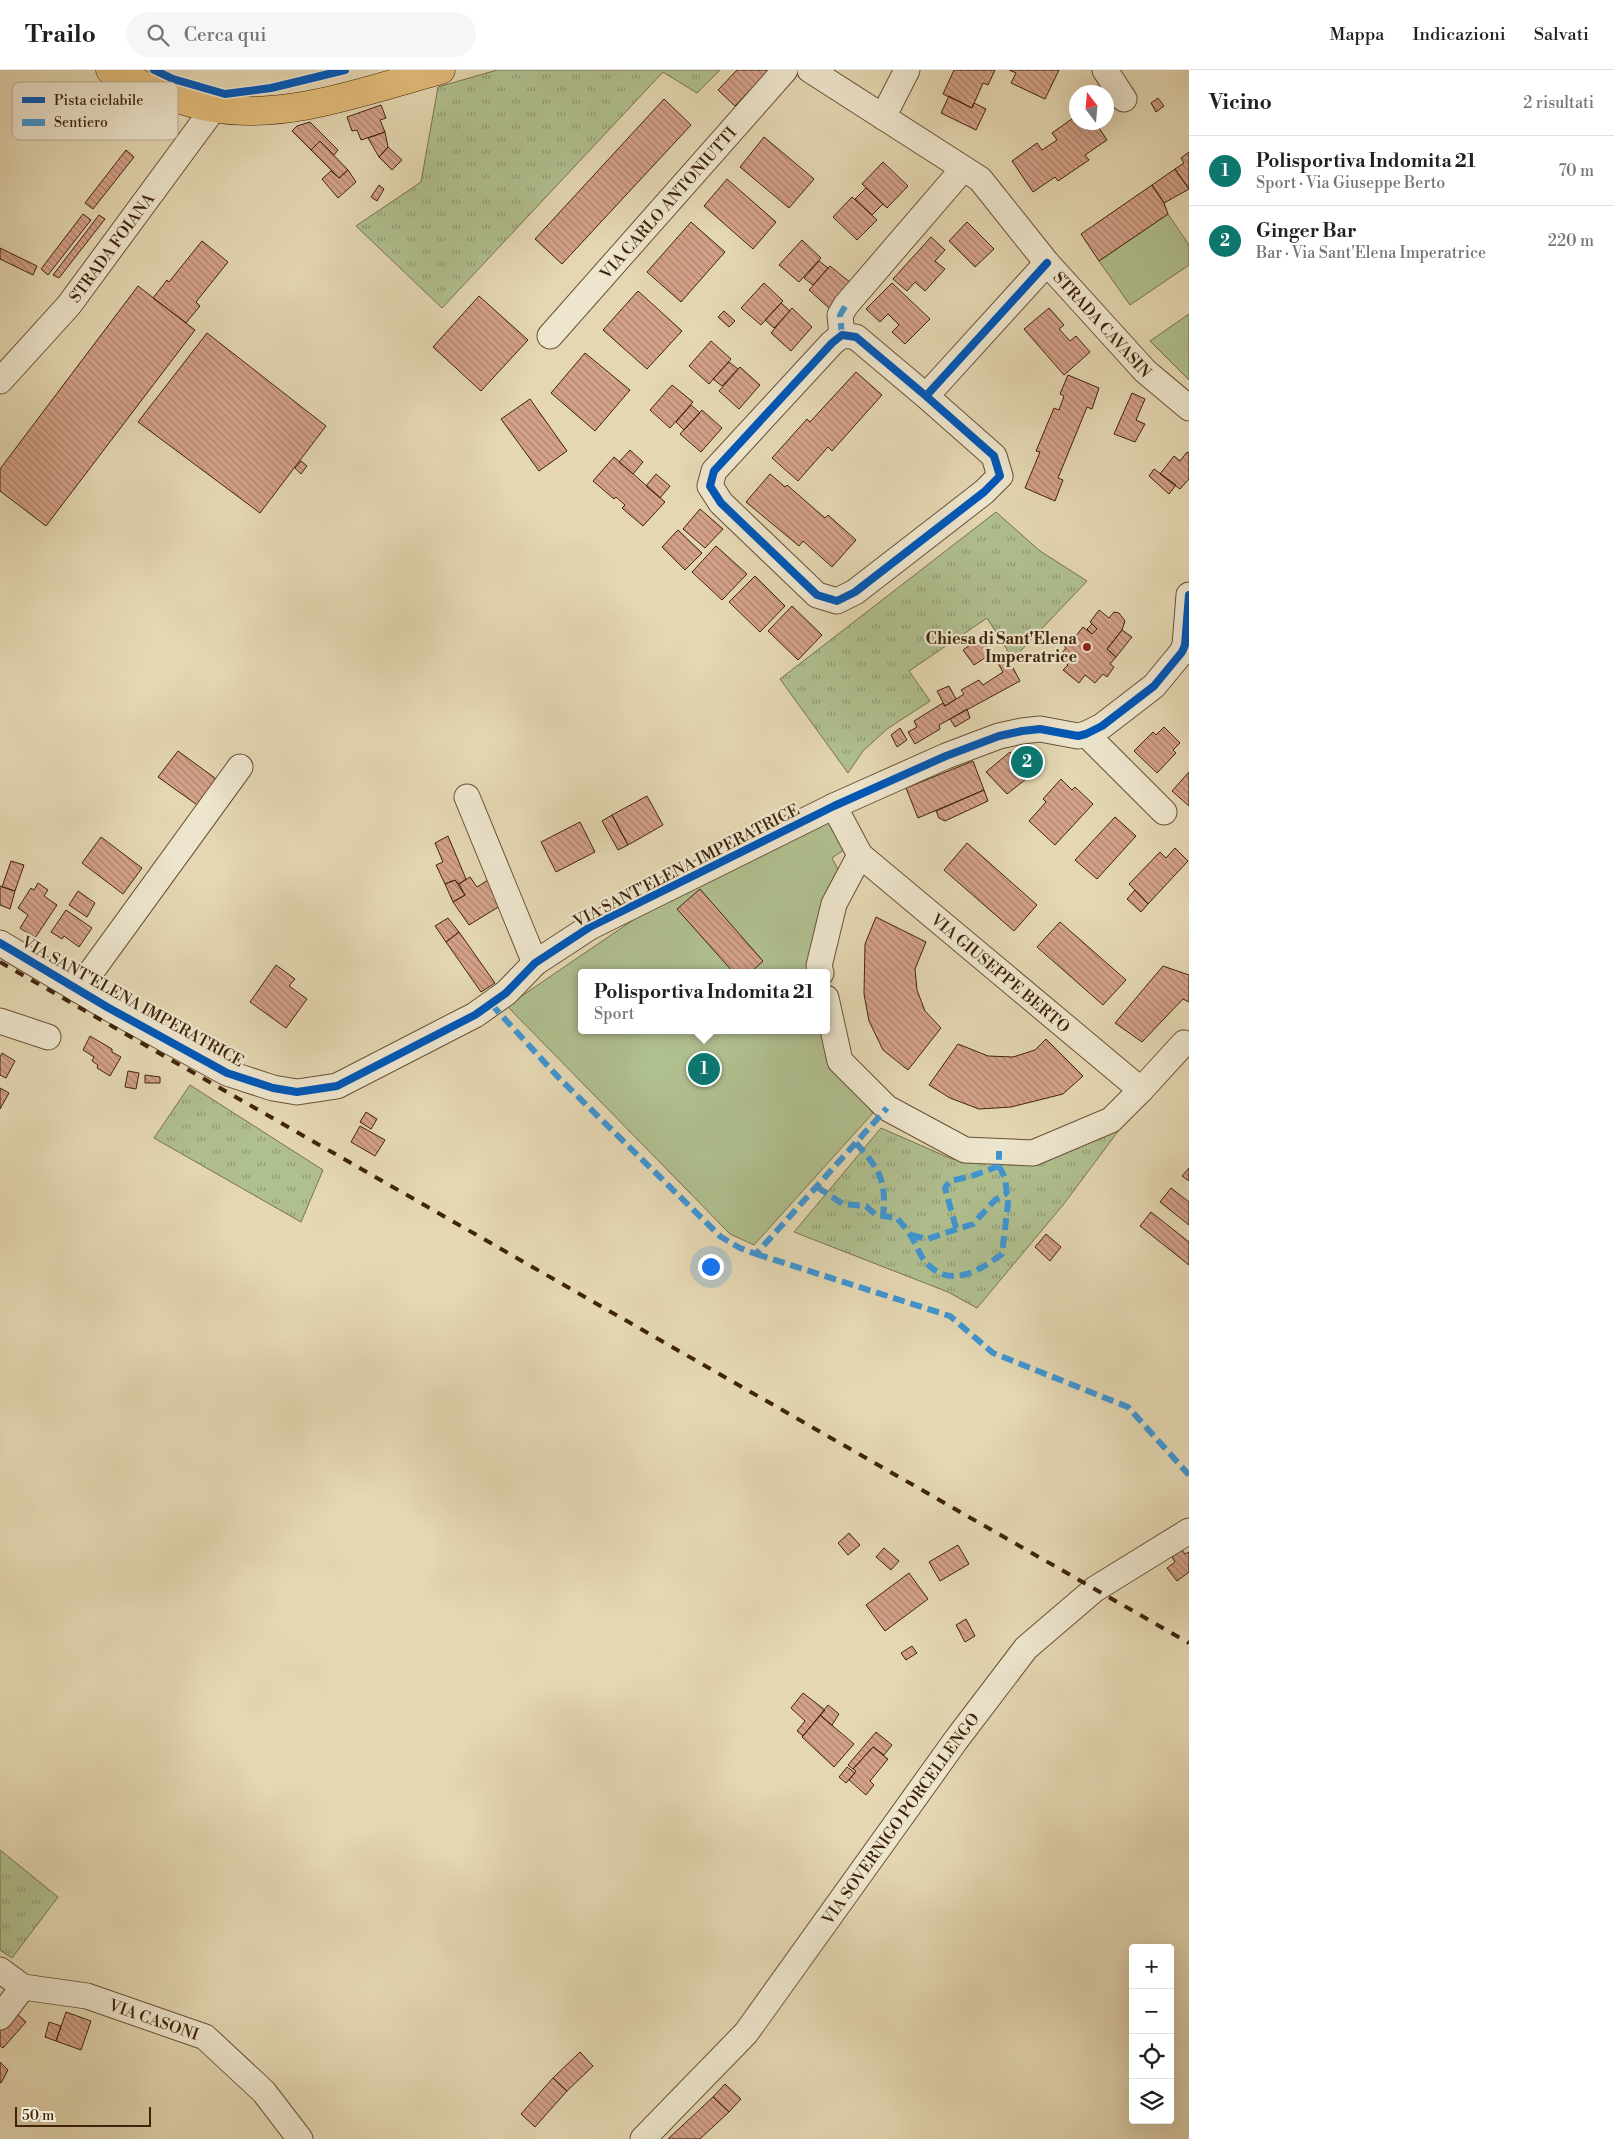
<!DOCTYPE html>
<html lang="it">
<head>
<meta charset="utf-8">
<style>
  :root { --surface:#fff; --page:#f6f6f6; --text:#202124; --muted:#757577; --line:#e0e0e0; --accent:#0f766e }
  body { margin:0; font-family:"Libre Bodoni",serif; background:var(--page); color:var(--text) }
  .controls { position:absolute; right:15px; bottom:15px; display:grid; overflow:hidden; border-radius:5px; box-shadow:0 5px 20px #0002 }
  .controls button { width:45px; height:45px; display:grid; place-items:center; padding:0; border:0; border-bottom:1px solid var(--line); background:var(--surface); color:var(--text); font:25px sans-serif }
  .compass { position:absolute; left:1069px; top:15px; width:45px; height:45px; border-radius:50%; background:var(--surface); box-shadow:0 5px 20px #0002; rotate:344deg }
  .scale { position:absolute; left:15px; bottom:12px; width:136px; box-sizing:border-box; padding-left:5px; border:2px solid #40240a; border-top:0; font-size:14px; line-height:18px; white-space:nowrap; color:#40240a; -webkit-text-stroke:4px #ede5cd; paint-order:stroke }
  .you { position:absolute; left:710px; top:1196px; width:18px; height:18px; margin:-12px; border:4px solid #fff; border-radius:50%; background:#1a73e8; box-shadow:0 0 0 8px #1a73e833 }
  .badge { display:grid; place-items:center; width:32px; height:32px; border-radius:50%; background:var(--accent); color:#fff; font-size:16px; font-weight:700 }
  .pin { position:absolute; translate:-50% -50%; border:2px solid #fff; box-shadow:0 1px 5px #0006 }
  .popup { position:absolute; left:578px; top:899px; width:252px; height:65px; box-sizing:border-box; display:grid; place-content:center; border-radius:5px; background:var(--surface); filter:drop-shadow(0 1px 4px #0005); font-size:16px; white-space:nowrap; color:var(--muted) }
  .popup b { font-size:19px; color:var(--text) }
  .popup::after { content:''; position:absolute; left:50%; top:100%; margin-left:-10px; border:10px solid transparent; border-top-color:var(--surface) }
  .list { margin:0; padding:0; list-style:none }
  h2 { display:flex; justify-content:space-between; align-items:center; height:65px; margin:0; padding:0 20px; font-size:21px }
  h2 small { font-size:16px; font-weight:400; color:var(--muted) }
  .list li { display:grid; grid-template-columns:32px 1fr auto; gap:15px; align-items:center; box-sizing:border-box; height:70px; padding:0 20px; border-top:1px solid var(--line) }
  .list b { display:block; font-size:19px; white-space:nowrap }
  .list p { margin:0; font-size:16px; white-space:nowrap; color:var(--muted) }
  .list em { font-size:16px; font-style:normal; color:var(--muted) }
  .icon { flex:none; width:28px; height:28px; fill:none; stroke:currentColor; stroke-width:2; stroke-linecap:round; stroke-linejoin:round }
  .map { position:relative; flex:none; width:1189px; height:2069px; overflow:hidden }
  header { display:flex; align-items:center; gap:30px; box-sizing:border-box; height:70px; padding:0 25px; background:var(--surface); border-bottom:1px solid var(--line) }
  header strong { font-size:24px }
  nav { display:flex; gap:28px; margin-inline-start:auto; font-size:18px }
  .search { width:350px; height:45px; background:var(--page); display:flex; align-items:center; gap:12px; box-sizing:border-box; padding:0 18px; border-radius:28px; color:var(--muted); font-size:19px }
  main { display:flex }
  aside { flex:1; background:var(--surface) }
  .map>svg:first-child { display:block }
  .grass { fill:url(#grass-tufts); stroke:#78724c }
  .garden { fill:#b0bf8f; stroke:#78724c }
  .building { fill:url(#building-back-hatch); stroke:#40240a }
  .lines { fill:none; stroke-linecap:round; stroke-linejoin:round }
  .minor-casing { stroke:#695134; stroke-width:27 }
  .major-casing { stroke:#40240a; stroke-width:29 }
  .minor { stroke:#ede5cd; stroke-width:25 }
  .major { stroke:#e2bc79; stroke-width:28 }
  .rail { stroke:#40240a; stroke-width:4; stroke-dasharray:9 9; stroke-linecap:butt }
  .quiet { stroke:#3f95d2; stroke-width:6; stroke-dasharray:12 6; stroke-linecap:butt }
  .cycleway-casing { stroke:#ede5cd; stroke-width:11 }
  .cycleway { stroke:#0057b8; stroke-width:8 }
  .poi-dot { fill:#8f2418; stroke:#ede5cd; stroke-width:2 }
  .labels { text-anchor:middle; stroke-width:4.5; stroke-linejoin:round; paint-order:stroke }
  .street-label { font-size:16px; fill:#40240a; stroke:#ede5cd }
  .poi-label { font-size:16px; font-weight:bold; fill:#40240a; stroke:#ede5cd; text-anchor:end }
  .key { fill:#ede5cd; stroke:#b9ab92; stroke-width:1 }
  .key-label { font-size:14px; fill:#40240a }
</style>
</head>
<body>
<header>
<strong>Trailo</strong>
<div class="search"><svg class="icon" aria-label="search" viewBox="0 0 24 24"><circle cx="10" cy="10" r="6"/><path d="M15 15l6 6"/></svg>Cerca qui</div>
<nav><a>Mappa</a><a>Indicazioni</a><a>Salvati</a></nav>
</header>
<main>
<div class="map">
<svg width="1189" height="2069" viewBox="0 0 1189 2069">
  <defs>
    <pattern id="grass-tufts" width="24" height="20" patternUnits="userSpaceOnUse" patternTransform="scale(1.25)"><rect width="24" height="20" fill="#b0bf8f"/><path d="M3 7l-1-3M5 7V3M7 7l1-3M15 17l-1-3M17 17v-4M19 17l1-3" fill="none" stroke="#919b73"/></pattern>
    <pattern id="building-back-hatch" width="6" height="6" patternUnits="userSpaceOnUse" patternTransform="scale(1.25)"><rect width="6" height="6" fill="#d4a189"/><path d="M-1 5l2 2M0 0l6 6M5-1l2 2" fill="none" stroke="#ad836e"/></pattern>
  </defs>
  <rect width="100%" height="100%" fill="#e4d7b2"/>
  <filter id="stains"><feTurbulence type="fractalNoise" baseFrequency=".004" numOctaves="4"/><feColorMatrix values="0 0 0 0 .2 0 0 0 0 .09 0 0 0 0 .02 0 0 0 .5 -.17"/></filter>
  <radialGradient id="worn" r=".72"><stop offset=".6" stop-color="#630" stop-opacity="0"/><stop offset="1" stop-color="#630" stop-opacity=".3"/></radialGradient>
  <path class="grass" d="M497,0H720L697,23L663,2L442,238L356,156L421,112L438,17Z
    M996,442L1040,481L1087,511L1013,589L987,548L909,601L930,631L887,659L863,681L848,703L780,609Z
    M190,1015L323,1100L301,1152L154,1068Z
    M1122,1056L1063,1135L977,1238L948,1222L794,1162L881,1058L952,1089H1046Z
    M0,1780L58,1827L12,1888L0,1880Z"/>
  <path class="garden" d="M1168,144L1189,175V195L1130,235L1099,191Z
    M1189,244V310L1150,271Z
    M831,748L848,777L832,788L841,805L814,903H582V960H824L829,993L873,1043L754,1175L730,1164L507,936L639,846Z"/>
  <path class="building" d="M737,0H769L735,36L718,20Z
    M954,0H995L988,15L983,13L972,38L943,24Z
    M1009,0H1059L1045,29L1011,13L1016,3Z
    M949,26L972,38L974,33L986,39L976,60L941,43Z
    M1158,28L1164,36L1156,42L1151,33Z
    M664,29L691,55L562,194L535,169Z
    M381,35L386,48L380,50L385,62L361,70L357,60L352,61L347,47Z
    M1076,46V52H1095L1107,70L1085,85L1089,90L1058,111L1055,107L1033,122L1012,91L1037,73L1042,80L1057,70L1052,63Z
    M310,52L338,80L334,85L320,71L311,80L292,61L297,56Z
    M385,62L388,77L379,87L368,68Z
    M764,67L814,109L789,138L740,97Z
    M320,71L348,100L339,108L311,80Z
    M388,77L402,90L392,100L379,87Z
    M126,80L134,87L93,139L85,133Z
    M1189,82V119L1175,99L1184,93L1181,88Z
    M883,92L908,116L887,138L862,114Z
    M1175,99L1189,119L1164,133L1152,115Z
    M348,100L356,112L338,128L322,109L331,101L339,108Z
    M727,109L776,152L753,179L704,136Z
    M379,115L384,119L377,131L371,127Z
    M1152,115L1164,133L1168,144L1099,191L1081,164Z
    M866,118L883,134L872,145L855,129Z
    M852,127L877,150L857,170L833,147Z
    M83,144L91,150L48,205L41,199Z
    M99,145L105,149L59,208L53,205Z
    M691,152L725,182L681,232L647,202Z
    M967,152L994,179L975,197L949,171Z
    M931,167L945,180L935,191L945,199L925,221L915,212L907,221L893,209Z
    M802,170L821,188L799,212L779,195Z
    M202,171L228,192L196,232L200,236L186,253L153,228L167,210L169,212Z
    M0,178L37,196L33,205L0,189Z
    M819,191L828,198L813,215L804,208Z
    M830,196L851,213L829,238L809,220Z
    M764,213L783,231L761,255L741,238Z
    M892,213L930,249L905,274L892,262L899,255L888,244L880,252L866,239Z
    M138,216L195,260L46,456L0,421V399Z
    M638,221L682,261L647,299L603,260Z
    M479,226L528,270L481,321L433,277Z
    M781,233L790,241L774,258L765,250Z
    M792,238L812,257L791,281L771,263Z
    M1049,238L1064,255L1059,259L1070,271L1076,266L1090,282L1064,305L1024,259Z
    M724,241L735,251L729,257L718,247Z
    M207,263L326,356L260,443L138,352Z
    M711,271L731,289L709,314L689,296Z
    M585,283L630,320L595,361L551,323Z
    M729,292L738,299L722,316L713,309Z
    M740,297L760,315L739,339L719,321Z
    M856,302L882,325L832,381L828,377L798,411L772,388L807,349L810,352Z
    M1068,305L1099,318L1092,339L1087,337L1058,408L1063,410L1055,431L1025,418L1040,382L1036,381L1054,338L1059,340L1064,326L1060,324Z
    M672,315L693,332L670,358L650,340Z
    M1132,323L1145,329L1136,350L1145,354L1135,372L1114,364Z
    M530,329L567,381L539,401L501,349Z
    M691,335L700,343L684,360L676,352Z
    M702,340L722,358L701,382L680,364Z
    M630,380L643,392L633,404L619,392Z
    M1187,382L1189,383V409L1180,419L1160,404L1174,386L1180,391Z
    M614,387L665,432L643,456L622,438L625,435L616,427L614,429L593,411Z
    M301,391L307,396L301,404L295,398Z
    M1154,399L1176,415L1169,424L1149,406Z
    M656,404L670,416L660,428L646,416Z
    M770,404L785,417L787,415L825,448L828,445L856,470L832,497L803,471L799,476L746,432Z
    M700,439L723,459L705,478L683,459Z
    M678,460L702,483L685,500L662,477Z
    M716,476L747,504L722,530L692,502Z
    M755,506L785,536L760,562L729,532Z
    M792,536L822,565L798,590L768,561Z
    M1099,540L1109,548L1114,542L1119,543L1125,551L1122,560L1107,579L1116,587L1110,594L1114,597L1107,607L1103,604L1095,613L1085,605L1079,613L1063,600L1068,595L1059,587L1066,578L1063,575L1071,564L1075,567L1083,557L1092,564L1097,559L1090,552Z
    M1092,554L1097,559L1092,564L1087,559Z
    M1122,560L1132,567L1116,587L1107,579Z
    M980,568L991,584L974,595L963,580Z
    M1005,583L1020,611L939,655L940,659L915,674L908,662L917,657L914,651L943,633L945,636L964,624L961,620L979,610L983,615L1003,602L995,588Z
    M949,616L956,629L945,636L937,621Z
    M967,639L970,648L955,657L950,649Z
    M1164,657L1180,673L1173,680L1176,683L1157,703L1134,681L1153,662L1156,665Z
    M900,658L907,670L897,677L891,665Z
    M178,681L219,711L200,737L158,707Z
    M1010,682L1030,706L1007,724L986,702Z
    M973,691L984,720L918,748L906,718Z
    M1189,702V736L1172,721Z
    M1061,709L1072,720L1075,717L1093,734L1055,775L1029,751L1046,732L1043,729Z
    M984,720L988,731L945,751L939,748L936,741Z
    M647,726L663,755L628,775L612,745Z
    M612,745L628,775L618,780L602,751Z
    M1115,747L1136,766L1097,809L1075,790Z
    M580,752L595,782L556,802L541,772Z
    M448,766L466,809L459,814L455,810L445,814L436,795L443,792L435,773Z
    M101,767L142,798L123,824L82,793Z
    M967,773L1037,835L1014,861L944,800Z
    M1175,778L1188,791L1148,834L1129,814L1160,782L1166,788Z
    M11,791L24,795L15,821L2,817Z
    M470,807L477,817L488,810L500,836L469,855L453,832L465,825L459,814Z
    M455,810L465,825L453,832L445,814Z
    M38,813L48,820L44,826L57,835L35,868L20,858L28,845L18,838L31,818L34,820Z
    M0,816L15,821L10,839L0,835Z
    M700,819L763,891L750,903H734L677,839Z
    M1135,820L1148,834L1141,842L1127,829Z
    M78,821L95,833L87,847L69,835Z
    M66,840L92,858L79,877L64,866L62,869L51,862Z
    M876,847L926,872L915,899L917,920L925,941L941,958L908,1000L883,980L869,951L864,924L865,874Z
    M448,848L459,862L446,872L435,856Z
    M1060,852L1126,910L1103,935L1037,877Z
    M459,862L495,913L481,922L446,872Z
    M276,895L295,909L289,916L307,929L286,958L250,932Z
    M1163,896L1189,905V932L1183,929L1142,972L1115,953Z
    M90,966L112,979V982L121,987L110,1006L97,998L98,995L92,991L94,987L83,980Z
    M1046,969L1083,1006L1063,1024L1011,1037L979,1039L950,1028L929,1015L958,974L988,986L1013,987L1035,980Z
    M2,983L15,991L6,1008L0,1005V987Z
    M128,1001L139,1003L136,1019L125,1017Z
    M145,1005L160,1007V1013H145Z
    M0,1018L9,1023L0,1039Z
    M366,1042L377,1049L371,1059L360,1052Z
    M360,1056L385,1070L375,1086L351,1072Z
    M1189,1098V1111L1182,1106Z
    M1171,1118L1189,1132V1155L1160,1132Z
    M1151,1142L1189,1172V1195L1140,1156Z
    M1046,1164L1061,1177L1050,1191L1035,1177Z
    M849,1463L860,1475L848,1485L838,1473Z
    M958,1475L969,1494L940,1511L929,1492Z
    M884,1478L899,1491L891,1500L876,1487Z
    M1182,1480L1185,1484L1189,1482V1502L1177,1511L1167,1498L1175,1492L1172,1487Z
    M909,1503L928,1529L885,1561L866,1535Z
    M966,1549L975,1566L965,1572L956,1555Z
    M912,1576L917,1583L906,1590L901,1583Z
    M803,1623L825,1640L803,1666L797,1661L805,1651L791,1638Z
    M828,1635L839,1644L832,1655L820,1645Z
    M820,1645L854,1674L834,1697L802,1667Z
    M876,1662L892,1675L884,1685L873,1677L853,1699L848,1695Z
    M873,1677L888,1689L870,1711L874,1715L866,1725L849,1710L856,1701L853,1699Z
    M847,1697L855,1703L846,1713L839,1707Z
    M15,1942L26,1952L3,1978L0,1976V1959Z
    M66,1942L91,1951L81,1980L56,1971Z
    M49,1952L61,1956L56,1971L45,1967Z
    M580,1982L593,1996L567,2021L553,2008Z
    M0,1992L8,2000L1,2013L0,2012Z
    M553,2008L567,2021L535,2057L521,2044Z
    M725,2014L741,2029L729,2042L713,2027Z
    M713,2027L729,2042L700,2069H668Z"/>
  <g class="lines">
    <defs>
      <g id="minor">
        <path id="s1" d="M810,0L980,109L1047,193L1145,301L1189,338"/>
        <path d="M1105,0L1124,29"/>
        <path d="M883,47L907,0"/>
        <path d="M842,265L840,245L846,235L963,99"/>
        <path id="s2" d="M550,266L785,0"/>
        <path id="s3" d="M0,311L69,235L214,38"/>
        <path d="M926,326L994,386L1000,406L984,422L855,522L837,531L817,525L721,433L710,416L714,401L832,273L842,265L856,267L926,326L1047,193"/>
        <path d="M1086,664L1164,742"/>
        <path d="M467,727L535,893"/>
        <path id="s4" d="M834,736L860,785L1141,1020L1184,973"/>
        <path d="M0,873L107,937L227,1003L273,1018L297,1022L337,1016L475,945L506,923L535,893L590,857L834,736L946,686L999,666L1022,661L1040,659L1078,666L1086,664L1102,656L1154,616L1182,582L1185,575L1189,525"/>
        <path d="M821,903L819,896L834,834L860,785"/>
        <path d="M78,920L240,697"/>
        <path d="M826,928L840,991L887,1038L965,1080L1033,1083L1111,1050L1141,1020"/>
        <path d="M0,951L48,967"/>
        <path id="s5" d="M0,1900L23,1917L87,1926L205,1967L264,2022L300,2069"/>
        <path d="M0,1947L23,1917"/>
        <path id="s6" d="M643,2069L746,1963L956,1670L1026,1578L1095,1519L1189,1461"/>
      </g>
      <path id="major" d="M110,0C143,15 177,32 213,38C287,51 370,19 441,0"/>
    </defs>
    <use href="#minor" class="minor-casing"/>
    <use href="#major" class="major-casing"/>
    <use href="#minor" class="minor"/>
    <use href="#major" class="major"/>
    <path class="rail" d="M0,892L1189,1573"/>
    <path class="quiet" d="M842,265L840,245L846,235
      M491,934L559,1008L721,1167L740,1178L756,1184L887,1038
      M856,1073C879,1099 887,1110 883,1146
      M817,1117L843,1134L866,1136L876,1145L897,1148C902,1154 907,1160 911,1166C916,1174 919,1183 924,1190C948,1220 978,1202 1002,1184L1008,1133L1005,1108L999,1096V1081
      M956,1158L945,1118L950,1111L972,1106L999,1096
      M911,1165L927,1169L973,1154L995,1130L1007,1123
      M756,1184L950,1246L993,1283L1128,1337L1189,1405"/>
    <defs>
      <path id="cycleway" d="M154,0L173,9L225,24L271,18L345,0
        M926,326L994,386L1000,406L984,422L855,522L837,531L817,525L721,433L710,416L714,401L832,273L842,265L856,267L926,326L1047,193
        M0,873L107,937L227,1003L273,1018L297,1022L337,1016L475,945L506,923L535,893L590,857L834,736L946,686L999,666L1022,661L1040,659L1078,666L1086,664L1102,656L1154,616L1182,582L1185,575L1189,525"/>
    </defs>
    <use href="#cycleway" class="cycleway-casing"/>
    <use href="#cycleway" class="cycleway"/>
  </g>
  <circle class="poi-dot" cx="1087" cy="577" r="5"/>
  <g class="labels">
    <g class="street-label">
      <text dy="6" stroke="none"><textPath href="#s2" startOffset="178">VIA CARLO ANTONIUTTI</textPath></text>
      <text dy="6" stroke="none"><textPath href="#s3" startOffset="174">STRADA FOIANA</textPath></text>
      <text dy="6" stroke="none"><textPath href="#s1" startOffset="392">STRADA CAVASIN</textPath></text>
      <text transform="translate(686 795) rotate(-27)" y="6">VIA SANT'ELENA IMPERATRICE</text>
      <text dy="6" stroke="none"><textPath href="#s4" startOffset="239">VIA GIUSEPPE BERTO</textPath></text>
      <text transform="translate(133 931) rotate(29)" y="6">VIA SANT'ELENA IMPERATRICE</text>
      <text dy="6" stroke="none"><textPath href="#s6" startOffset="412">VIA SOVERNIGO PORCELLENGO</textPath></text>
      <text dy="6" stroke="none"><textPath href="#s5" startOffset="164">VIA CASONI</textPath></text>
    </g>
    <g class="poi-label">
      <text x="1077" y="574">Chiesa di Sant'Elena<tspan x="1077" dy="18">Imperatrice</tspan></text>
    </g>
  </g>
  <rect x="12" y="12" width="166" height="58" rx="8" class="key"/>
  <rect x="22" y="27" width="23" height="6" fill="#0057b8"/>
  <rect x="22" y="49" width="23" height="7" fill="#3f95d2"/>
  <g class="key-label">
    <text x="54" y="35">Pista ciclabile</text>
    <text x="54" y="57">Sentiero</text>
  </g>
  <rect width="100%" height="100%" filter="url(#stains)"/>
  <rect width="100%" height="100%" fill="url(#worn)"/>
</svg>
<div class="controls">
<button>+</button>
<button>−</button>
<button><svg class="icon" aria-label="locate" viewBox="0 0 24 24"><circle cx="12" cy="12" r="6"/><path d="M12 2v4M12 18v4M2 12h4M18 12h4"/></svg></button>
<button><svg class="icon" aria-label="layers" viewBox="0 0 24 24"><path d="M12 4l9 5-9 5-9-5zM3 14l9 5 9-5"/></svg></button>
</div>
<svg class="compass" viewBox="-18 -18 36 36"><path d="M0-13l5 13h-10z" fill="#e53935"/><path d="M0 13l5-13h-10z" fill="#757577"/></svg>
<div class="scale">50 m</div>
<div class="you"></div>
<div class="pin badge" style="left:704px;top:999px">1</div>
<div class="popup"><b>Polisportiva Indomita 21</b>Sport</div>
<div class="pin badge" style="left:1027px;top:692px">2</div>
</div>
<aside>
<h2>Vicino<small>2 risultati</small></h2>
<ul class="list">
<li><span class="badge">1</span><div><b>Polisportiva Indomita 21</b><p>Sport · Via Giuseppe Berto</p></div><em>70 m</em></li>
<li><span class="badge">2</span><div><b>Ginger Bar</b><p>Bar · Via Sant'Elena Imperatrice</p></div><em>220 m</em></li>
</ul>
</aside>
</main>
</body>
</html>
